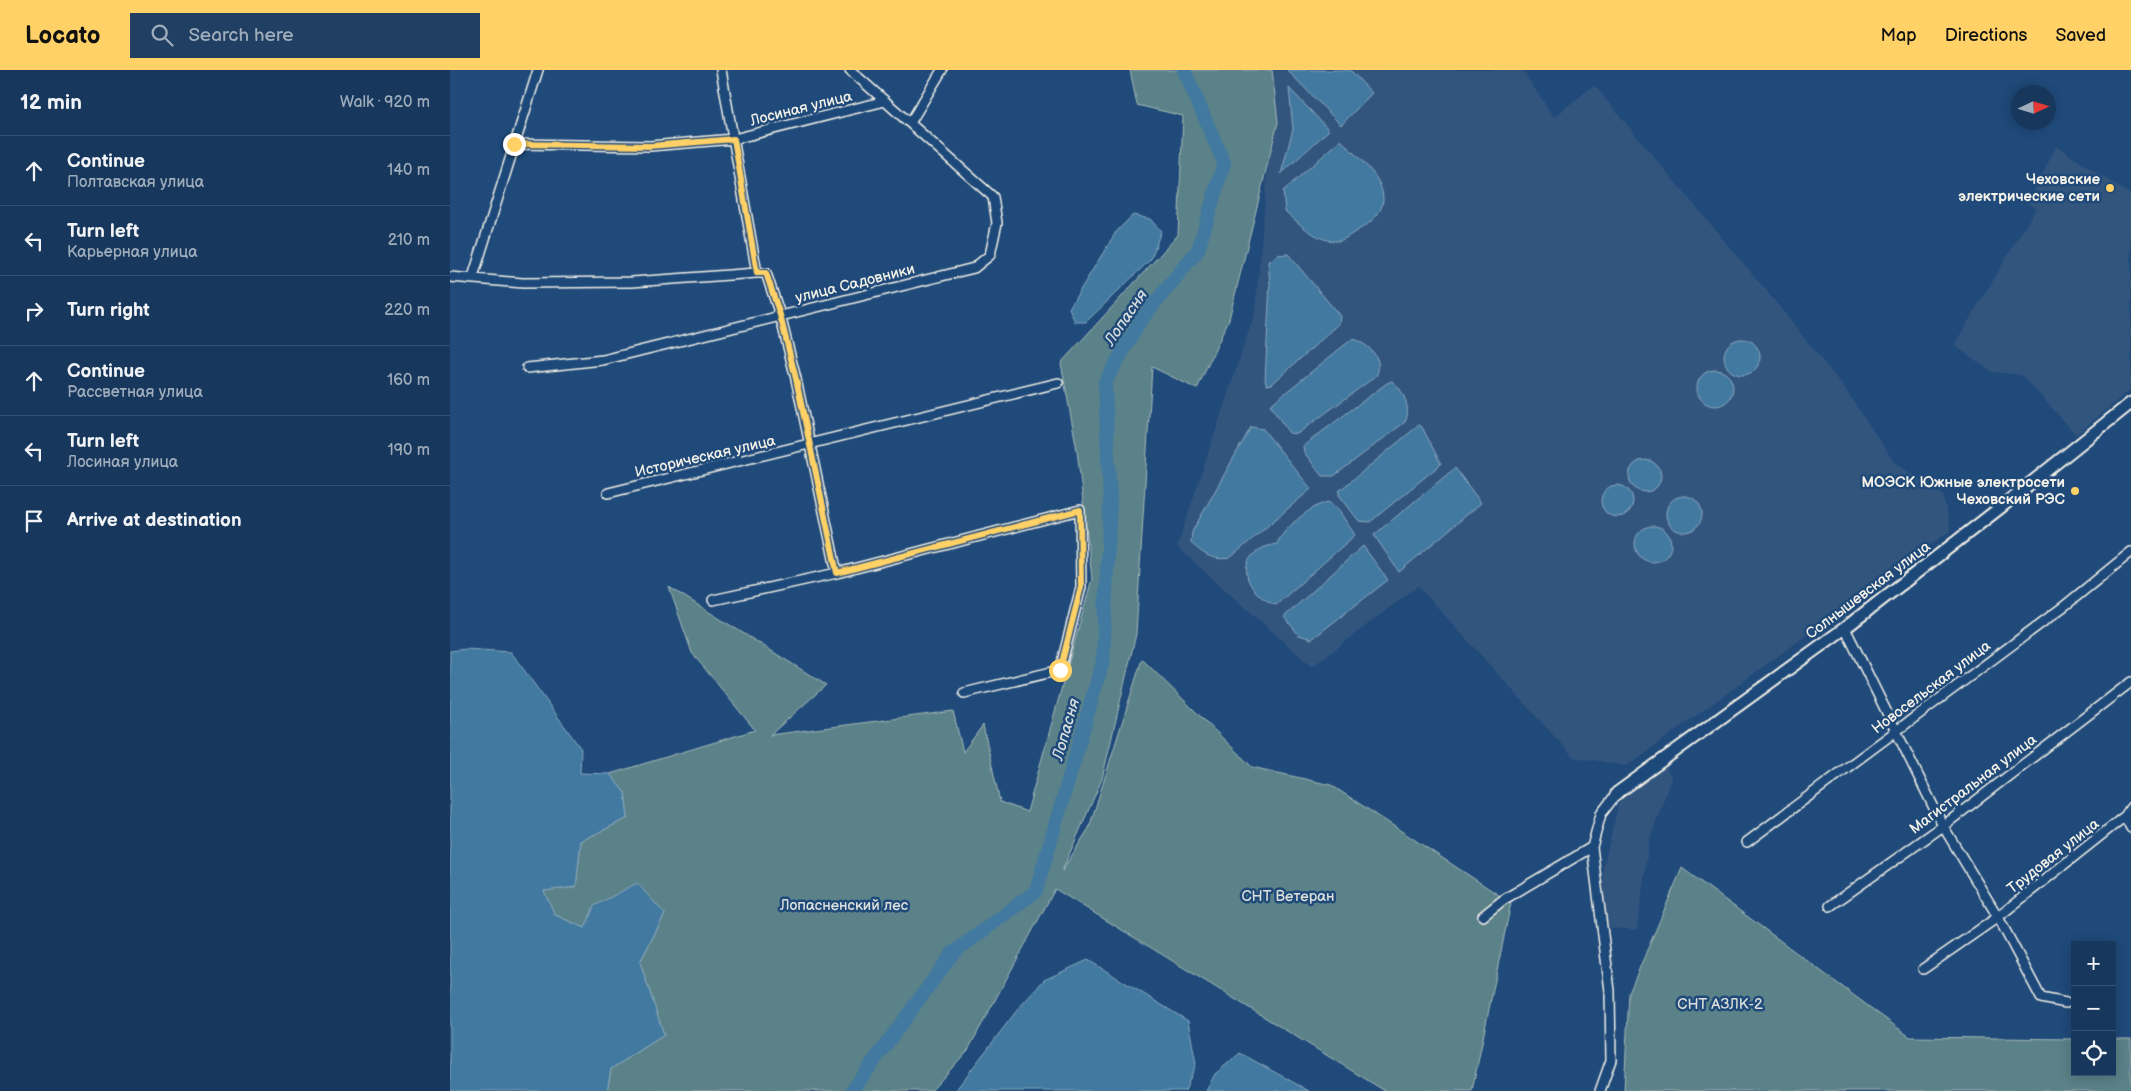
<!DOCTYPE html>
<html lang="en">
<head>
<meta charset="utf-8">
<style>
  :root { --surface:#17385c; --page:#203f62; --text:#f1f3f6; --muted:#9eacbb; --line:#365272; --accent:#ffd166 }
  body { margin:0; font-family:"Balsamiq Sans",sans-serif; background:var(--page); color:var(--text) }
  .controls { position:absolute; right:15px; bottom:15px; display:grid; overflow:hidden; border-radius:0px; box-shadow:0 2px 12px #0003 }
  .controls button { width:45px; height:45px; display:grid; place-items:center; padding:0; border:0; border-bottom:1px solid var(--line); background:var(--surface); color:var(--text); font:25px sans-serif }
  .compass { position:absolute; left:1561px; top:15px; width:45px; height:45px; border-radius:50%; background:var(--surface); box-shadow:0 2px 12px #0003; rotate:86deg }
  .stop { position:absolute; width:15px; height:15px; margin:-11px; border:4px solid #ffd166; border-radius:50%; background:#fff }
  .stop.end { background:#ffd166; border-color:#fff; box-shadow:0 1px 5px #0008 }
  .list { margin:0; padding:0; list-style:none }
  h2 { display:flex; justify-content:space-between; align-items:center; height:65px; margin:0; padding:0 20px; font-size:21px }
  h2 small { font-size:16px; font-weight:400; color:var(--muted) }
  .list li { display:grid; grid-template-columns:32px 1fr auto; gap:15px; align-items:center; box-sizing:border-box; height:70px; padding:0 20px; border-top:1px solid var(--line) }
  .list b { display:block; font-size:19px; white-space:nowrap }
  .list p { margin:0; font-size:16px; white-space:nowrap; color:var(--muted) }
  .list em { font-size:16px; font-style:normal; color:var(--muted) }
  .icon { flex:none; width:28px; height:28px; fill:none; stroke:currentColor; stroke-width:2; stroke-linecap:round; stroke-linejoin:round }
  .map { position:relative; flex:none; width:1681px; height:1021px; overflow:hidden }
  header { display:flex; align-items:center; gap:30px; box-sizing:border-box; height:70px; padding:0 25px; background:var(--accent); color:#111 }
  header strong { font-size:24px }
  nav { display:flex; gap:28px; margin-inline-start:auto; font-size:18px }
  .search { width:350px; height:45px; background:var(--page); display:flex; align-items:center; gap:12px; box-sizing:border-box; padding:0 18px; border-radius:0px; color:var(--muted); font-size:19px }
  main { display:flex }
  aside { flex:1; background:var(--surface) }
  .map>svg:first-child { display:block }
  .built { fill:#33547e }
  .green { fill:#5a8288; stroke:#a7bab8 }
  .water { fill:#4379a0; stroke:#8aa9bd }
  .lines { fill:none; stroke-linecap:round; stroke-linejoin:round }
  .river { stroke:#4379a0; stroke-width:14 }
  .minor-casing { stroke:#f4f1e8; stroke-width:12 }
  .tertiary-casing { stroke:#f4f1e8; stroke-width:15 }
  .minor { stroke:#1f4a7a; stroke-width:9 }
  .tertiary { stroke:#1f4a7a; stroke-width:11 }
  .route { stroke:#ffd166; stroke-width:6 }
  .poi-dot { fill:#ffd166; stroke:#1f4a7a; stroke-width:2 }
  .labels { text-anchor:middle; stroke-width:5; stroke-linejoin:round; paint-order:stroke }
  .street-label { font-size:15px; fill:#f4f1e8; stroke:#1f4a7a }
  .poi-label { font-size:15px; font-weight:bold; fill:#f4f1e8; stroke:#1f4a7a; text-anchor:end }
  .park-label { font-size:15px; fill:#dde0da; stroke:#1f4a7a }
  .water-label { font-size:16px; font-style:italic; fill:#d9dfdd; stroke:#1f4a7a }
</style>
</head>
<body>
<header>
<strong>Locato</strong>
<div class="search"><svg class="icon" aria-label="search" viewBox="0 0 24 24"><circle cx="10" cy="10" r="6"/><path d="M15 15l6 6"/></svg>Search here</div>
<nav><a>Map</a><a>Directions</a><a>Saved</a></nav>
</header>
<main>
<aside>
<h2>12 min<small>Walk · 920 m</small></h2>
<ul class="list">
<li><svg class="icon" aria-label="ahead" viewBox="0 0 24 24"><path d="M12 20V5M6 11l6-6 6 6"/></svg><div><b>Continue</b><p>Полтавская улица</p></div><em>140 m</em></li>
<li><svg class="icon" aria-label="left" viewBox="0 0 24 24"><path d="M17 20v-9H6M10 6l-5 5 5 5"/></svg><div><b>Turn left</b><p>Карьерная улица</p></div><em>210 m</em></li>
<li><svg class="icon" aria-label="right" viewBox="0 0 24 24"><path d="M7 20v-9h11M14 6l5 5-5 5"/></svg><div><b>Turn right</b></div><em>220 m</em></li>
<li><svg class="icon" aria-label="ahead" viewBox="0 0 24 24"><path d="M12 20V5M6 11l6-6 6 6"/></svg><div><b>Continue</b><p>Рассветная улица</p></div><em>160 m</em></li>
<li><svg class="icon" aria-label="left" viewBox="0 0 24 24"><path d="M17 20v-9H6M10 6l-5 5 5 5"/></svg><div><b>Turn left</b><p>Лосиная улица</p></div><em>190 m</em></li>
<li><svg class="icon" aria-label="arrive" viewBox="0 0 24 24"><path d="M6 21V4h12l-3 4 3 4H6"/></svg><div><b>Arrive at destination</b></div></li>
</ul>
</aside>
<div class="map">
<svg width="1681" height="1021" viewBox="0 0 1681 1021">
  <rect width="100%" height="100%" fill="#1f4a7a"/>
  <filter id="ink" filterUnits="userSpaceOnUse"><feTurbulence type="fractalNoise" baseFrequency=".02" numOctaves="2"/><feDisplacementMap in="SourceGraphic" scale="10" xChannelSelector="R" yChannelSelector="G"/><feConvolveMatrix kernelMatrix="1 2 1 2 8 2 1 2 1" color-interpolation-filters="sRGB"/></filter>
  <g filter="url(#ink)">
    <path class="built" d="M820,0H1072L1104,47L1144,15L1325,231L1395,319L1445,393L1493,425L1501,460L1177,696L1123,687L968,516L862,597L727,477L805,242L822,51Z
      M1606,76L1681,125V319L1626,365L1572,305L1542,302L1504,275L1586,138L1578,134Z
      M1217,690L1218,702L1222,706L1199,772L1187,860L1155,857L1153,799L1171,723Z"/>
    <path class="green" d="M680,0H822L828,52L779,249L747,319L702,297L686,564L652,709L612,801L639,758L692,589L802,697L881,715L1061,833L1022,1021H935L605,819L518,980L481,1021H157L161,999L214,965L190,892L215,844L135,858L105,845L93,821L126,817L131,771L178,748L175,723L160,704L305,660L242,583L219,517L376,615L320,665L503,641L513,682L533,655L550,732L577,742L642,509L627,380L611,293L728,165L733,46L687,35Z
      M1232,798L1460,967L1625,969V1002H1662V969H1681V1021H1174L1179,923Z"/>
    <path class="water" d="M837,0H900L922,23L891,55Z
      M839,18L879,60L831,104L843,59Z
      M891,70C901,81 923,99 929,113C941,138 924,151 905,162C900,165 894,170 888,171C869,173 848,153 835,141L833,121Z
      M683,145L700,149L711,161L701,189L636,252H625L619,238L666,162Z
      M838,184L890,246L889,254L822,314L817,315L815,310L820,213L818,192L827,185Z
      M1274 287a18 18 0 1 1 36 0a18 18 0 1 1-36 0Z
      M902,269C918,273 935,289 926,306L847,364L839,363L820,335Z
      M1247 318a18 18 0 1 1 36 0a18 18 0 1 1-36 0Z
      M942,311C953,319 962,339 955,352L884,406H872L854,382L853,376L937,313Z
      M969,355L972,357L991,394L920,452L909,451L889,425V421Z
      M801,357L813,359L861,419L780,488C763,491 753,484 741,473L742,462Z
      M1179 406a16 16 0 1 1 32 0a16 16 0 1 1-32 0Z
      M1005,398L1031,433L949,502L924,465Z
      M1151 431a16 16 0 1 1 32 0a16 16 0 1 1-32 0Z
      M1216 444a18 18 0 1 1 36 0a18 18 0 1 1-36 0Z
      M878,432L887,438L905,465L826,535C790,521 783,481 827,474C834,457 861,436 878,432Z
      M1185 474a18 18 0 1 1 36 0a18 18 0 1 1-36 0Z
      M913,476L938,510L862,569L849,565L834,547Z
      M16,579L61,582L131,679L130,703L160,704L175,723L178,748L131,771L126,817L94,821L105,845L135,858L144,836L187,813L215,844L190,892L214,965L161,999L157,1021H0V581Z
      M638,890L738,951L746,994L735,1021H505L568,939L594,910Z
      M790,983L859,1021H756L765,1004Z"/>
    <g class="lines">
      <path class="river" d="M402,1021L503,883L586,821L653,591L660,432L655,312L691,250L748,180L774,93L734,0"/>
      <defs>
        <path id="minor" d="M271,0L307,203H316L330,245L346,309L387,503
          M460,53L492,0
          M64,74L200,76L284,69L435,31
          M0,207L73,213L182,212L307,203
          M23,207L88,0
          M77,298L153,290L524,198L540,185L547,153L543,127L400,0
          M158,423L608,313
          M263,530L387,503L630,440L631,517L610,600L514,623
          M1395,558L1493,756L1548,847L1591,928L1616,933
          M1675,746L1681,758
          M1297,772L1617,534L1681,482
          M1380,836L1493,756L1681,612
          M1033,846L1053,830L1142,777
          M1473,899L1548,847L1675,746L1681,737
          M1150,1021L1161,990L1160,921L1142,777L1151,744L1167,723"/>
        <path id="tertiary" d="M1167,723L1395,558L1551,437L1681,333"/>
      </defs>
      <use href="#minor" class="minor-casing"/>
      <use href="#tertiary" class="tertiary-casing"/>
      <use href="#minor" class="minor"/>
      <use href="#tertiary" class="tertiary"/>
    </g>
  </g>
  <g class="lines" filter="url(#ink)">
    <path class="route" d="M64,74L200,76L284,69L307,203H316L330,245L346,309L387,503L630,440L631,517L610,600"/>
  </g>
  <g class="poi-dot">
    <circle cx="1660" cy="118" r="5"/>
    <circle cx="1625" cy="421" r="5"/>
  </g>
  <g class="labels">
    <g class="street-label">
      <text transform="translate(351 38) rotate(-14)" y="5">Лосиная улица</text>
      <text transform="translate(405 213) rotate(-14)" y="5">улица Садовники</text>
      <text transform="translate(255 386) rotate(-13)" y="5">Историческая улица</text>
      <text transform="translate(1418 520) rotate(-37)" y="5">Солнышевская улица</text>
      <text transform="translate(1481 617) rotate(-37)" y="5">Новосельская улица</text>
      <text transform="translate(1523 714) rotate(-37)" y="5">Магистральная улица</text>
      <text transform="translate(1603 786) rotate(-38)" y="5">Трудовая улица</text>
    </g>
    <g class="poi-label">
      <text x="1650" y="114">Чеховские<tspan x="1650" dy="17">электрические сети</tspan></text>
      <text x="1615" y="417">МОЭСК Южные электросети<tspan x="1615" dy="17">Чеховский РЭС</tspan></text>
    </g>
    <g class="park-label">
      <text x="838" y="831">СНТ Ветеран</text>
      <text x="394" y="840">Лопасненский лес</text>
      <text x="1270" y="939">СНТ АЗЛК-2</text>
    </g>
    <g class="water-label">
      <text transform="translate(675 247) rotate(-56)" y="6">Лопасня</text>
      <text transform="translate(615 659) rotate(-74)" y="6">Лопасня</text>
    </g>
  </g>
</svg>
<div class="controls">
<button>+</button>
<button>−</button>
<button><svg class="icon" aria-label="locate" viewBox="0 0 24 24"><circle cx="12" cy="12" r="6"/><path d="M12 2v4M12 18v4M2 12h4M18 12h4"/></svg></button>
</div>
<svg class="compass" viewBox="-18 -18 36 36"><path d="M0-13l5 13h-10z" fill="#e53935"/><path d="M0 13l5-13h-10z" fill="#9eacbb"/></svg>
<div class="stop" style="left:610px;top:600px"></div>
<div class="stop end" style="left:64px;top:74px"></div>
</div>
</main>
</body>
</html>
